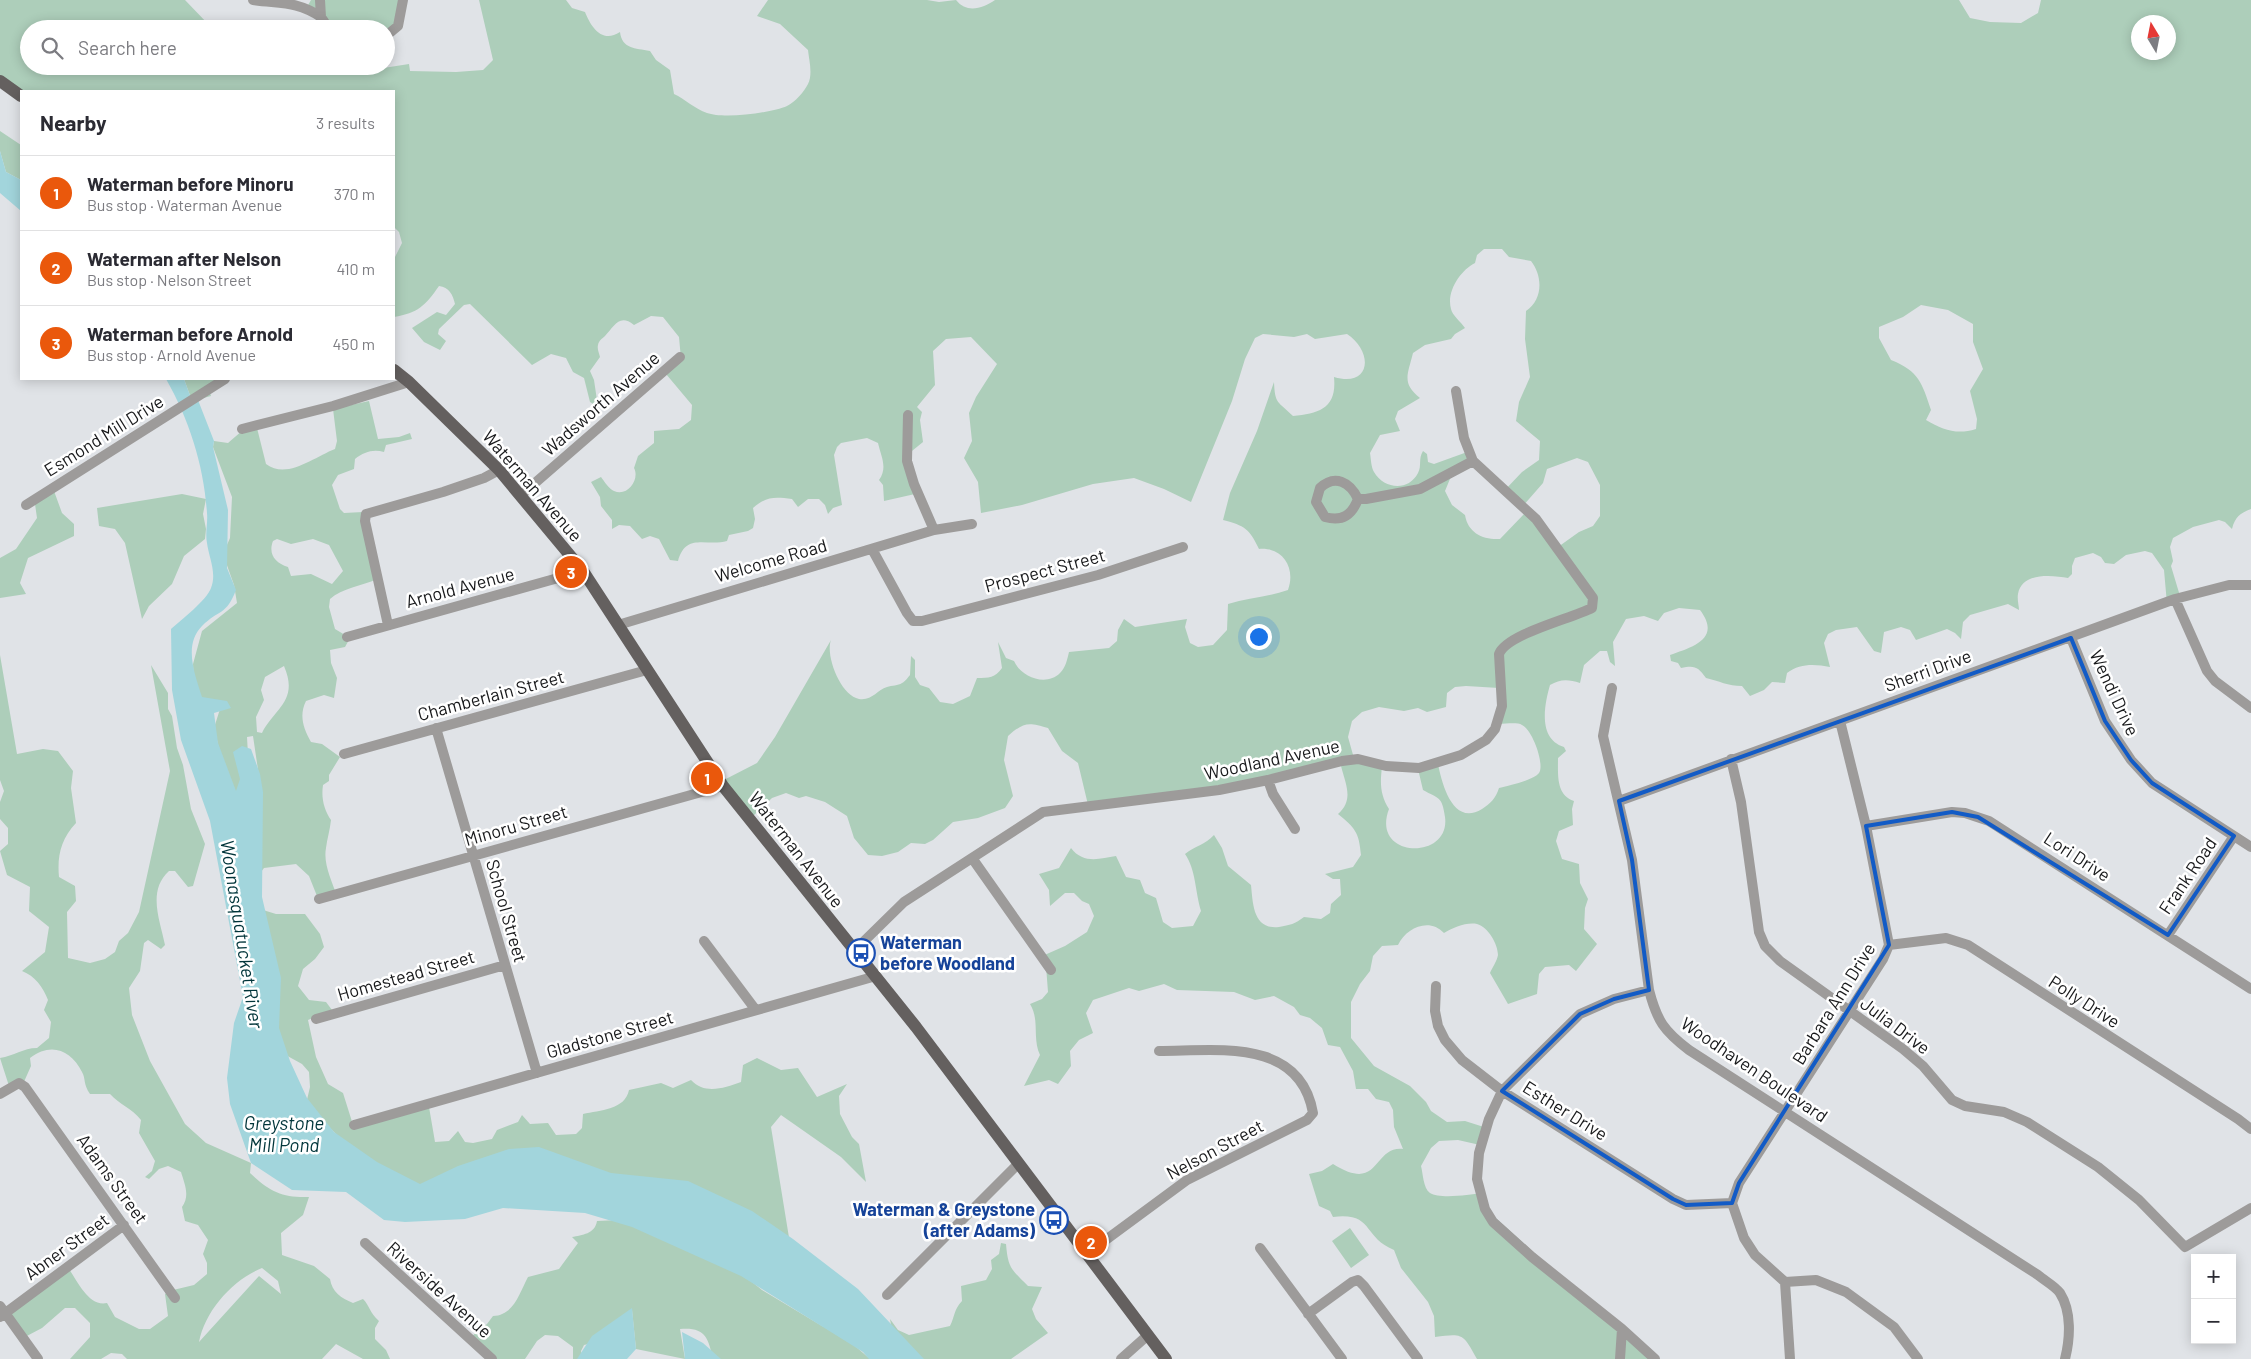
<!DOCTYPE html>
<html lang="en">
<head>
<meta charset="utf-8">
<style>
  :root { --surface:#fff; --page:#f2f2f3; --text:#2b2b33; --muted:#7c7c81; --line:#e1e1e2; --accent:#ea580c }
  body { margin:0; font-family:Barlow,sans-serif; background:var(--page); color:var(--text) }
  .controls { position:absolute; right:15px; bottom:15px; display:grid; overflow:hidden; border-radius:0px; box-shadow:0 2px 12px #0003 }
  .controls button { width:45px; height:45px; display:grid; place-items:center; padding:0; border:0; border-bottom:1px solid var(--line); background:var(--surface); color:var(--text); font:25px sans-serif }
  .compass { position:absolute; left:2131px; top:15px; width:45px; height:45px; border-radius:50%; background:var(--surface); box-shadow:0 2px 12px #0003; rotate:350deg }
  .you { position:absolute; left:1258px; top:636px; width:18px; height:18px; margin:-12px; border:4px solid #fff; border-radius:50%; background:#1a73e8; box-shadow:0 0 0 8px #1a73e833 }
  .badge { display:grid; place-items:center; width:32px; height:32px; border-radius:50%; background:var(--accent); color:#fff; font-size:16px; font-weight:700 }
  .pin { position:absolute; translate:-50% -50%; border:2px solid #fff; box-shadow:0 1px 5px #0006 }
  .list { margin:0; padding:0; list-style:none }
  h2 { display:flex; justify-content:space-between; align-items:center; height:65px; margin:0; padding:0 20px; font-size:21px }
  h2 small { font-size:16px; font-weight:400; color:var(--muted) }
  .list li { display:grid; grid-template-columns:32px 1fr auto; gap:15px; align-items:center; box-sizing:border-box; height:75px; padding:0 20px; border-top:1px solid var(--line) }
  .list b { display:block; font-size:19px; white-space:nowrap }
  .list p { margin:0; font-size:16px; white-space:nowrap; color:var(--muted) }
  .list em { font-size:16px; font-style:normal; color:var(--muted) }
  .icon { flex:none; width:28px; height:28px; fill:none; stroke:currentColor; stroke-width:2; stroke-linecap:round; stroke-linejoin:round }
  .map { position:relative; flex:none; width:2251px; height:1359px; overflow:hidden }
  .search { position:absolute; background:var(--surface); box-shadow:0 2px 12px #0003; left:20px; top:20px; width:375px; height:55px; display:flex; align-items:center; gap:12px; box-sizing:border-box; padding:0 18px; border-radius:28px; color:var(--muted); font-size:19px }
  .panel { position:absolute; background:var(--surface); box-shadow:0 2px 12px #0003; left:20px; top:90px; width:375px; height:290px; border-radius:0px }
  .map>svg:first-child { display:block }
  .green { fill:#adceba; fill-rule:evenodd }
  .water { fill:#a2d5dc }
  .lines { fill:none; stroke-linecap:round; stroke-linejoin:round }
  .minor { stroke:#9d9b9a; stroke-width:10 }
  .major { stroke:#64605f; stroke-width:12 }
  .marked { fill:none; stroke:#125bc6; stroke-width:4; stroke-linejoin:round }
  .labels { text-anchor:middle; stroke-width:5; stroke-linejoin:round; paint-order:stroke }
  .street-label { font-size:18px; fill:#18191b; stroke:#fff }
  .transit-label { font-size:18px; font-weight:bold; fill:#164399; stroke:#fff; text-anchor:start }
  .water-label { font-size:19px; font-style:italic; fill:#01353a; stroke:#fff }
</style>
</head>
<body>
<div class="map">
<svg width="2251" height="1359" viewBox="0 0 2251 1359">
  <rect width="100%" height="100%" fill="#e0e3e7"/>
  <path class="green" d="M0,0H185L209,25L280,29H29V66H330L345,74L409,64L410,71L456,72L483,70L493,60L479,0H566L572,8L585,12C591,27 602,44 620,32C622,49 635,48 650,51L656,60L670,70L674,94C685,99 695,109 707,113C724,119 771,113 787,106C795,102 804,92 808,84C813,74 809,60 808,50L780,24L757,16L768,0H927L939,2L956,0C967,14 983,8 995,0H1959L1970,18L1990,22L2021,23L2038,13L2041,0H2251V509C2240,513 2235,517 2232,529L2225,522L2219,520L2193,527L2173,538L2170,547L2173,561L2171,566L2180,596L2167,604L2164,570L2152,553L2145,551L2126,555L2114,564L2105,563L2101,557L2093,553L2075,558L2072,566V574L2068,578C2052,575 2022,572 2018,594C2017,599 2019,606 2019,610L2008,604L1970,615L1963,622L1961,639L1955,633L1947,629L1916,640L1910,630L1901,627L1884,632L1881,653L1874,651L1857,627L1836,630L1828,634L1824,643L1830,667C1815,664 1800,663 1787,673L1785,683L1772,682L1764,690L1750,696L1742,686C1728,686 1719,681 1706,678C1698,667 1695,665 1681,668L1678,663L1671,661L1670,655C1692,647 1722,639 1700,610L1679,608L1664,613L1658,621L1644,616L1626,619L1613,642L1615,666L1610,662L1607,651H1600L1584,665L1580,683C1568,679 1560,679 1550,685C1544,706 1538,739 1564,747L1566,751L1558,758C1558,775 1556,795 1574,801L1572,809L1573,825L1559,831L1556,841L1562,859L1579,864L1580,883L1588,899L1585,908L1584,929L1597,944L1576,971L1569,965L1545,967L1539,974L1537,994L1508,1004L1490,973C1492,968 1497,961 1498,955C1498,944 1488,927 1477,924C1466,922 1453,928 1444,933C1429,917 1406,928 1398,945L1382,946L1373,956L1370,971L1360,984L1351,1002V1038L1374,1066L1410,1086L1426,1102L1431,1111L1447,1122L1465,1121L1487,1128L1480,1145L1458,1140L1439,1141L1431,1148L1421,1166C1423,1173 1423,1188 1430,1193C1439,1199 1470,1195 1481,1193L1489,1212L1652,1359H1477C1463,1334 1464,1333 1435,1337L1434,1316L1428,1302L1401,1268L1394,1250C1362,1237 1374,1212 1333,1217L1330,1211L1319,1206L1309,1174L1322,1171L1333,1164C1381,1194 1372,1146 1403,1149L1394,1127L1393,1110L1389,1102L1376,1099L1368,1089H1356L1353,1071L1340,1047L1328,1045L1322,1028L1310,1018L1300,1015L1294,1007L1274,996L1255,1000L1234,992L1177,990L1164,984L1139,991L1129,988L1093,1000L1086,1013L1093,1033L1079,1040L1070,1051L1071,1066L1058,1084L1049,1080L1024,1086L1040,1055C1032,1038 1040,1020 1030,1004L1042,999L1048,992L1046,966L1040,957L1065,946L1087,932L1094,916L1089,904L1082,901L1074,893H1065L1050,906L1049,890L1039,874L1059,868L1071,848C1083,864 1099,859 1116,856L1126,877L1140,880L1145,893L1156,898L1163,922L1172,928L1193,926L1201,911C1195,891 1196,870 1185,854C1195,846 1205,845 1214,835L1222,848L1228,866L1251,885C1253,904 1253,930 1279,927C1290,925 1295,924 1304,917L1321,919L1330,913L1331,904L1341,895L1340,879H1333L1325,874L1353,867L1361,855C1359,832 1355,828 1338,814C1354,800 1346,785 1341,766L1089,809L1078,763L1062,751L1048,728C1028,722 1024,722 1008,736L1004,760L1013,796L1005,808L978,818L953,822L933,840L925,844L911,843L898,852L882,856L868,855L854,838L847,816L825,802L806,796L799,798L786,793L772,798L751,818L720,782L757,763L775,737L831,640C825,656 841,696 859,699C872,701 877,690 887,687C892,685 898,686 902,683C905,682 908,677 910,675L911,656L915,660V677L920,685L929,688L940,702L953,704L970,696L977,678C989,678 995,678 1002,668L998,642L1006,658L1014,661C1021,677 1046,687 1060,673C1066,667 1067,660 1069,652L1109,648L1117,641L1118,630L1124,619L1135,627L1187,619L1185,627L1190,643L1198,647L1213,645L1227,630L1228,604C1248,598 1268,597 1288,590C1296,568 1283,547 1259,549C1249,528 1245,526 1223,520L1230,493L1257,431L1274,382C1275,405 1278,401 1293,416C1320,413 1337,408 1334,377C1371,388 1374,352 1347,334L1315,339L1307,334L1294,337L1263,334L1255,338L1245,359L1232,401L1191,502L1164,489L1134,478L1093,484L1022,505L981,513L978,482L964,458L972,441L969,413L976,397L997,364L971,337L946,339L933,351L935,385L917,407L922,412L920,420L923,442L907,455L915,494L884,501L883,485L879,480C888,468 881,456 878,443L867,438L841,443L837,447L834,455L842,505L833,508L828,514L825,505L819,499H808L798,507L792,499C775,497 767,496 753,508L755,519L753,528L748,531L729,535L727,541C707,547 686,532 678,561L670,560L659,539L650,536L642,539L630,526L619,525L612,529V520L601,506L600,497L591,482L601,477C604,481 609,489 614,491C628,497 640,479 634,468L638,456L654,443V431L679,429L691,420L692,405L666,374L681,359L679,337L663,317L651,316L634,325C619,313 614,327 605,336C602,339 599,340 598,345C597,349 599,353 600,357L590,371L594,380L598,407L590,402L584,378L573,372L566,358L551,354L532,365L470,304L464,305L439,329L438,334L446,341L440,350L424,342L412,328L437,312L446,315L455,304C453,295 449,287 439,286C425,306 418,313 394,317V259L402,243L399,232L394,227V91H21L0,80ZM2138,22H2168V52H2138ZM1484,249H1502L1509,257L1531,261C1543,276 1543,300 1526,311L1525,339L1530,377L1519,402L1516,421L1540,441L1539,460L1522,472L1504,491L1523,506L1543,483L1547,469L1577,458L1588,462L1600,485V516L1593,526L1579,532L1558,547L1525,513L1500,539C1483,540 1468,533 1465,515L1452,505L1445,491L1452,474L1477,461L1470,451L1434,464L1428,462L1427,454L1423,451C1418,459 1422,466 1418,473C1408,492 1384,489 1374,472C1371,467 1371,459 1370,453L1380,435L1400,431L1395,419L1398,411L1420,398C1401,383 1408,374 1413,353L1425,345L1451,339L1455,334L1465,328C1461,322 1452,315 1451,309C1446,291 1461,270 1475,263L1477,255ZM1921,305L1948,310L1973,324V342L1983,369L1970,391L1977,419L1976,429C1957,435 1943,430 1926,420L1931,410C1922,383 1919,371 1891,360L1879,338V327L1903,317ZM1466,686L1499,688V724C1506,724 1517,722 1522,725C1532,729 1545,764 1539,773C1534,780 1508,786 1499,788C1496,798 1490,804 1482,809C1453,827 1442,784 1438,764L1418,769L1423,790C1439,799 1442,796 1445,817C1451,861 1370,859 1389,809C1380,795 1380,783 1382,767L1355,762L1348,737L1352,721L1362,712L1379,707L1404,711L1418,708L1427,712L1446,707L1447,693L1455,687Z
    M311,0H401L402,19L386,39V29H324L307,7Z
    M0,131L21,145V180L6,172L0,151Z
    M184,379H230L210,393L211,396L192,401Z
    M369,401L378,439L399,437L410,433L412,439L386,445L384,452C373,449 364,452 355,459L354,469L338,475L332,485L340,509L344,513L363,512L377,579C362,586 342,588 330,599L329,607L335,629L350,638L345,647L330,650L331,663L337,678L334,698L324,695L306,701C299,715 303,728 311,742L322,744L340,757L329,775V781L323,785C321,798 324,810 331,820C330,830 327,839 326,848C323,864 332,881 337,896L319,901L309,876L296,864L264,868L258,876L261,790L253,736L247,737L248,755L238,802L227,781L214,728L220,709L199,697L194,687L193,664L202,631L237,603L234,585L223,554L230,538L232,497L213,447L214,441L228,443L243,430L257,428L266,464C287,480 314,457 335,449L337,441L333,409ZM277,539L291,544L313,539L329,545L343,571L332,584L311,574L291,576L288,567C275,563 268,554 273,541ZM284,666C299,701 275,708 262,733L257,732L256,717L264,700L261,690L265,677Z
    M54,491L62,513L74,524V536L28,558L20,583L26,594L0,598V558L16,549L37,518L34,497Z
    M182,494L206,499L203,514L206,529L205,539L184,556L172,584L149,606L142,619L125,543L115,529L99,526L97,508Z
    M0,655L17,754L43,749L58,751L73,771L71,788L76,823C61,839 57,856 59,877L75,886L76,901L67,912L68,958L90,963L105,959L115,952L119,941L128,933L139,912L170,771L151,665L168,693V709L172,716L177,748L183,765L191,809L205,844L193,886L188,887L175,871H169C147,891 160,920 165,945L161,949L148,940L144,943L140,971L129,988L132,1015L150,1061L185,1124L206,1143L251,1163L250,1173C269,1191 282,1198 309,1197L303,1215L281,1233L282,1255L314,1266L330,1279C332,1292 341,1298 353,1303L363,1299C370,1306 369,1312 379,1321L375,1328V1339L386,1350L390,1359H363L336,1344L322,1359H127L122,1354L111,1353L101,1359H70L90,1337V1323L75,1308H65L42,1328L23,1338L5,1312L69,1269C78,1282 89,1307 107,1303L115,1317L139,1329H150L168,1316L165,1294L169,1291L194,1285L207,1274V1263L203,1254L208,1240L198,1225L185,1221L182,1207C190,1196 185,1185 181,1172L168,1166L159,1169L149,1179L145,1177L152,1171L155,1161L139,1133L141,1120C132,1108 120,1105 110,1094H90C83,1084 86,1079 82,1072C71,1050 51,1042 30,1058L31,1066L23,1084L9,1086L0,1058C14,1056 23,1048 37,1048L49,1038L51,1022L44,1010L48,1000C43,987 35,976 22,971L45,952L49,927L29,911L30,887L7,875L0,851L8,844V828L0,819V802L4,791L0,780ZM262,1268L278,1281L281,1294L259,1276L199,1342C205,1311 232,1280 262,1268Z
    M263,910L276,914H305L320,934L324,947L315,959L303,969L298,986L309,1000L326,1002L332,1010L308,1020L316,1057L328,1084L343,1093L354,1128L429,1107L435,1142L449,1141L458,1131L465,1142L473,1143L492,1139L497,1130L518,1122L522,1115L530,1124L548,1123L556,1135L576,1134L582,1128L583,1114C600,1110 625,1110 629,1090L661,1083L673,1088L691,1080C705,1095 724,1088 741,1082L743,1065L757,1058L781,1070L798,1068L817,1097L847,1084L839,1096L840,1114L852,1137L859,1144L866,1182L841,1157L781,1115L771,1127L792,1256L748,1224L442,1196L371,1169L306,1104L310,1087L309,1072L302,1064L282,1053Z
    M619,1220L726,1261L762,1290L822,1326L840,1333L870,1359H713C708,1337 705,1327 680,1329L685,1359L636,1349L632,1310L604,1340L584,1345L581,1351L582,1359H573V1347L558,1336L545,1335L537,1341L525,1359H486L467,1340L487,1324L493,1316C514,1315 519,1294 528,1277L559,1269L578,1243L572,1237C582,1235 595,1234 597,1221Z
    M1350,1228L1369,1255L1351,1268L1332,1241Z
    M1001,1243L1006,1244C1008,1268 1011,1269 1028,1286L1042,1287L1032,1309L1036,1319L1048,1333L1011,1359H916L893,1335L890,1319L898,1330L909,1335L950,1326C955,1316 954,1309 962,1301L961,1286L986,1280L992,1269L991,1260L999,1254Z"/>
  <path class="water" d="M0,151L6,172L21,180V211L0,193Z
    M166,379H184L192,401L198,400L214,441L213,447L228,510L227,568L236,590C226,616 219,609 202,626C183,645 195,675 202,697L227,701L231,708L214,713L218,743L236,791L240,779L233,752L242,746L251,749L260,774L263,792L262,897L281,978L279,1028L290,1061L307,1098L334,1132L377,1162L420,1184L458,1166L509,1149L539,1147L611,1173L688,1181L752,1211L793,1239L858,1289L924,1359H869L863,1352L741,1276L632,1227L585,1213L503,1208L465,1219L405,1222L384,1220L346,1192L292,1190L251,1163L230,1104L227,1078L234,1023L243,997L210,821L181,740L172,690L171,629C181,620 207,600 211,588C217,573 209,558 207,543C205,533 208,523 207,513C204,466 189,419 166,379Z
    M632,1308L636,1349L627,1359H577L592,1336Z
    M682,1332L703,1343L721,1359H685Z"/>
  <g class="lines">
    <path class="minor" d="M253,0C281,4 297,1 321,17
      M320,0L321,17L329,29
      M386,36L398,26L403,0
      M908,415L907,461L914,484L934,530
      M242,429L333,406L409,382
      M520,496L680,357
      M1358,499C1352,515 1342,522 1325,517L1316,502L1320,488C1335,474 1350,482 1358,499H1366L1420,489L1473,461
      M26,505L225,379
      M872,549L907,613L913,621H922L1098,575L1183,547
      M2175,599L2207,671L2215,681L2251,708
      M388,625L365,521L366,514L443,492L484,478L499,470
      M618,625L934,530L972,524
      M347,637L583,571
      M2071,638L2105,721L2131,760L2152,783L2251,847
      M1612,688L1603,736L1632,860L1649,990C1657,1021 1664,1031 1689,1050L2038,1275C2045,1281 2055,1286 2060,1293C2072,1312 2070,1339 2065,1359
      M436,728L537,1073
      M344,754L647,670
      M1731,759L1741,802L1759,932L1765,946L1780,961L1903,1049L1923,1066L1952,1100L1965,1106L2004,1112L2027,1122L2098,1167L2139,1200L2185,1247L2251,1208
      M1268,780L1273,794L1295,829
      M1619,801L2175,599L2229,585H2251
      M1866,826L1952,812L1965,813L1989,821L2251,989
      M972,858L1051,970
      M319,899L723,786
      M2168,935L2234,836
      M704,941L755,1009
      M1889,945L1946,938L1968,945L2238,1119L2251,1129
      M854,951L904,902L1043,812L1219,790L1268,780L1342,761L1358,759L1386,766L1419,768L1461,755L1486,740L1495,729L1502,706L1499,654C1507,634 1570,619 1592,608L1593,598L1536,519L1473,461L1464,438L1456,391
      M1436,986L1435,1011L1438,1026L1445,1040L1462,1060L1502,1091L1673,1199L1686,1205L1732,1203
      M1649,990L1614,999L1580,1014L1502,1091L1489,1119L1479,1153L1477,1179L1485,1209L1493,1222L1532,1257L1622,1329L1655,1359
      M316,1019L505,965
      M0,1094L19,1083L25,1087L175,1298
      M354,1125L876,976
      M365,1243L492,1359
      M1260,1248L1342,1359
      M1088,1253L1187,1180L1307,1120L1313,1113C1300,1037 1216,1051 1159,1051
      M1785,1282L1816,1280L1846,1292L1894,1327L1918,1359
      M887,1295L1019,1163
      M0,1306L38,1359
      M1308,1314L1352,1282L1358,1280L1364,1286L1418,1359
      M0,1317L124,1225
      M1121,1359L1148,1335
      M1620,1359L1622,1329
      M1790,1359L1785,1282L1755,1255L1744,1238L1732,1203L1739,1183L1883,959L1889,945L1866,826L1840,721"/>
    <path class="major" d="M0,81L21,96
      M394,370L409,382L499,470L583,571L723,786L916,1027L1166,1359"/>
  </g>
  <path class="marked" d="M2071,638L2105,721L2131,760L2152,783L2234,836L2168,935L1978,817L1952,812L1866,826L1889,945L1739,1183L1732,1203L1686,1205L1673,1199L1502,1091L1580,1014L1614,999L1649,990L1632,860L1619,801Z"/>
  <defs>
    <symbol id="bus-ring" viewBox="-11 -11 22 22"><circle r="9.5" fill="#fff" stroke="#1a4fb4" stroke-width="1.5"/><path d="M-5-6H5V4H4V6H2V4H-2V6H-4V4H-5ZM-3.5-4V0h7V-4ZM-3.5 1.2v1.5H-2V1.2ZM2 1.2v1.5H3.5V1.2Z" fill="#1a4fb4"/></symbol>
  </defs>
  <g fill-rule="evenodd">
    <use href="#bus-ring" x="845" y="937" width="32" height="32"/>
    <use href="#bus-ring" x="1038" y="1204" width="32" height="32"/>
  </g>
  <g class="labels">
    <g class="street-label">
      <text transform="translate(601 404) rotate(-41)" y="6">Wadsworth Avenue</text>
      <text transform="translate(104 436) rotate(-32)" y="6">Esmond Mill Drive</text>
      <text transform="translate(532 486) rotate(49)" y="6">Waterman Avenue</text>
      <text transform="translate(771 561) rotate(-16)" y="6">Welcome Road</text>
      <text transform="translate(1045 571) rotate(-15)" y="6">Prospect Street</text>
      <text transform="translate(460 588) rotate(-15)" y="6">Arnold Avenue</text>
      <text transform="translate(1928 671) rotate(-20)" y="6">Sherri Drive</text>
      <text transform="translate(2114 693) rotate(65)" y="6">Wendi Drive</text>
      <text transform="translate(491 696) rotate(-15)" y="6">Chamberlain Street</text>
      <text transform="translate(1272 760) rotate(-12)" y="6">Woodland Avenue</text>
      <text transform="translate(516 826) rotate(-16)" y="6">Minoru Street</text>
      <text transform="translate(796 850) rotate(52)" y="6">Waterman Avenue</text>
      <text transform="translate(2077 857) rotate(33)" y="6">Lori Drive</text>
      <text transform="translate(2188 876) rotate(-56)" y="6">Frank Road</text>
      <text transform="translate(506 911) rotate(74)" y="6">School Street</text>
      <text transform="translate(406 976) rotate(-16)" y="6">Homestead Street</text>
      <text transform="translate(2084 1002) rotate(33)" y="6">Polly Drive</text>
      <text transform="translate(1834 1004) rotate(-58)" y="6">Barbara Ann Drive</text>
      <text transform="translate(1895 1026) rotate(37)" y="6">Julia Drive</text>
      <text transform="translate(610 1035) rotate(-16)" y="6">Gladstone Street</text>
      <text transform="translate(1754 1070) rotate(34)" y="6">Woodhaven Boulevard</text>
      <text transform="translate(1565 1111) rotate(32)" y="6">Esther Drive</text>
      <text transform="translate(1215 1150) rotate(-28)" y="6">Nelson Street</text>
      <text transform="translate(112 1179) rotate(54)" y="6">Adams Street</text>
      <text transform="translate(67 1247) rotate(-36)" y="6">Abner Street</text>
      <text transform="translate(439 1290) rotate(42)" y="6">Riverside Avenue</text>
    </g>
    <g class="transit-label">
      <text x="880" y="949">Waterman<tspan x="880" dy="21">before Woodland</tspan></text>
      <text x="1035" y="1216" text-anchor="end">Waterman &amp; Greystone<tspan x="1035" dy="21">(after Adams)</tspan></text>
    </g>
    <g class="water-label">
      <text transform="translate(242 934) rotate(81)" y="7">Woonasquatucket River</text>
      <text x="284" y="1130">Greystone<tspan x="284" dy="22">Mill Pond</tspan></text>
    </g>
  </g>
</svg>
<div class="controls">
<button>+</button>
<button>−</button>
</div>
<svg class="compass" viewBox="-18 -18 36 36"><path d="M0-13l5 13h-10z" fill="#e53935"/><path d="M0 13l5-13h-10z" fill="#7c7c81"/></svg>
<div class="you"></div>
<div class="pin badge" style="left:707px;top:778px">1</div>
<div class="pin badge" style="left:1091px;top:1242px">2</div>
<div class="pin badge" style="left:571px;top:572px">3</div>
<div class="search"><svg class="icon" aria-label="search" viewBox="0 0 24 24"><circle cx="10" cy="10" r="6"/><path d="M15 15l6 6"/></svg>Search here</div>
<section class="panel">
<h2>Nearby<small>3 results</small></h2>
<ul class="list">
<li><span class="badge">1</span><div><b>Waterman before Minoru</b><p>Bus stop · Waterman Avenue</p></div><em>370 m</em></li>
<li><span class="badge">2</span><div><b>Waterman after Nelson</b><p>Bus stop · Nelson Street</p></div><em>410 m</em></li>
<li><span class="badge">3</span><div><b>Waterman before Arnold</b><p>Bus stop · Arnold Avenue</p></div><em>450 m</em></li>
</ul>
</section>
</div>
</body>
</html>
